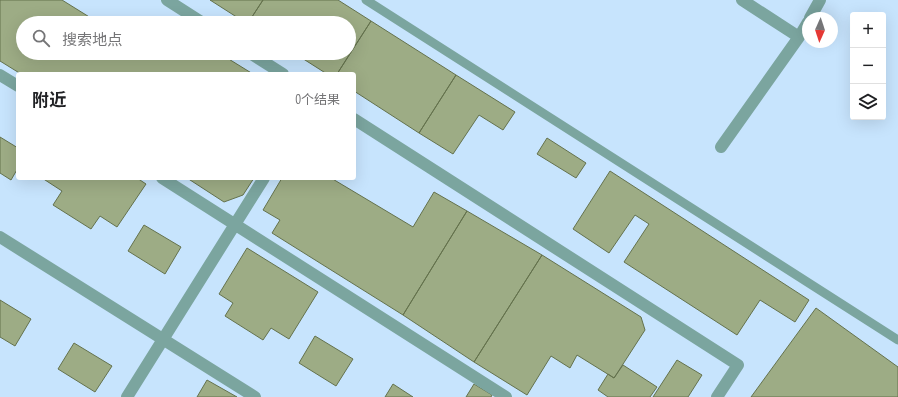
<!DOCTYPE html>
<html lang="zh">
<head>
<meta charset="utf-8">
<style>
  :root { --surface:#fff; --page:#f6f6f6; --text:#202124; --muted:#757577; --line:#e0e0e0 }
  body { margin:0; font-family:"PT Sans Narrow","Noto Sans SC",sans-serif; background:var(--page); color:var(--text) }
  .controls { position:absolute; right:12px; top:12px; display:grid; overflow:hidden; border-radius:4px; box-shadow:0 4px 16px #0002 }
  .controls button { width:36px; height:36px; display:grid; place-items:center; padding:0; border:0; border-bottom:1px solid var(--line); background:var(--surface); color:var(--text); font:20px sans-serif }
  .compass { position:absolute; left:802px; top:12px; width:36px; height:36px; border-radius:50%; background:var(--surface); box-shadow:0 4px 16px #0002; rotate:183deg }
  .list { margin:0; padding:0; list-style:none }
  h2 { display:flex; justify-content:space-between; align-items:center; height:52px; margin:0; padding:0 16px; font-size:17px }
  h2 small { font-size:13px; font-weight:400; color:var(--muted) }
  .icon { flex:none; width:22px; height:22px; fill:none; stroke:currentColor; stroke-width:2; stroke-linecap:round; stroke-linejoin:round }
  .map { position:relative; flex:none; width:898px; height:397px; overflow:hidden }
  .search { position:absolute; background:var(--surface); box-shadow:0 4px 16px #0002; left:16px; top:16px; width:340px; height:44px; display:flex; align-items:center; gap:10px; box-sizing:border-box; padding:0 14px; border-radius:22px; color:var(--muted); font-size:15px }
  .panel { position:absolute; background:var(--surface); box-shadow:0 4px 16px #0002; left:16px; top:72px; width:340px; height:108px; border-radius:4px }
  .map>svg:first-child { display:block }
  .building { fill:#9dac85; stroke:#64724d }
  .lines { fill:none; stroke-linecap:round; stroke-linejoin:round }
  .lane { stroke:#7ba59f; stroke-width:9 }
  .street { stroke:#7ba59f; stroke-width:12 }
</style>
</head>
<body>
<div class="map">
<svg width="898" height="397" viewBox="0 0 898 397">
  <rect width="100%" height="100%" fill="#c7e4fd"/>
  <path class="building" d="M0,0H62L99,23H23V53H147L149,54L150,53H219L253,74H21L0,61Z
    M210,0H263L248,23H246Z
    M263,0H338L371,21L337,74H327L294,53H349V23H248Z
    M371,21L456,75L419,133L354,91V74H337Z
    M456,75L515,112L503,130L479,115L453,154L419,133Z
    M0,137L18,148V168L11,180L0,173Z
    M547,138L586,163L576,178L537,154Z
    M610,171L809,300L795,322L760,300L737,335L624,262L649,224L635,215L609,253L573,229Z
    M42,178H137L146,184L117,227L100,216L91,229L53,205L62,191Z
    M187,178H254L243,195L224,202Z
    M282,178H331L413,227L434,192L467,211L403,315L272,233L280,220L263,210Z
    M467,211L542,255L474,362L403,315Z
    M144,225L181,247L165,274L128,251Z
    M247,248L318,292L289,339L271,328L263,340L225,316L233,303L219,294Z
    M542,255L641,317L645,330L614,378L577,355L570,368L551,356L527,395L474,362Z
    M0,300L31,319L15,346L0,337Z
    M816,308L898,367V397H751Z
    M315,336L353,359L336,386L299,363Z
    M74,343L112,366L95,392L58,369Z
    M677,360L702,375L688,397H653Z
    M623,365L657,387L650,397H608L598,390L608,374L614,378Z
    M207,380L237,397H197Z
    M393,384L413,397H385Z
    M474,384L492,395L491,397H466Z"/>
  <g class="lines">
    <path class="lane" d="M366,0L898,340"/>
    <path class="street" d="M167,0L203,23
      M742,0L799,37
      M810,18L820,0
      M250,53L283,74
      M0,75L18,86
      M354,119L738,365L717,397
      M721,147L799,37L808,22
      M162,178L506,397
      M0,237L255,397
      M127,397L264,178"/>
  </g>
</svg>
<div class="controls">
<button>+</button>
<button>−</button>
<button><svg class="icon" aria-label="layers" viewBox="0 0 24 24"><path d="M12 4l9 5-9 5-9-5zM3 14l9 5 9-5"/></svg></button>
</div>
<svg class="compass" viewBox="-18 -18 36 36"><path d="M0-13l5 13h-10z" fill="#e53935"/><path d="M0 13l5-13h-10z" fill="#757577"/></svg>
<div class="search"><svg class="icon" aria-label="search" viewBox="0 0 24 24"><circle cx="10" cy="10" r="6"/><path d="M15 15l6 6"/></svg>搜索地点</div>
<section class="panel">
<h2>附近<small>0个结果</small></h2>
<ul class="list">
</ul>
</section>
</div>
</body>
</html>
